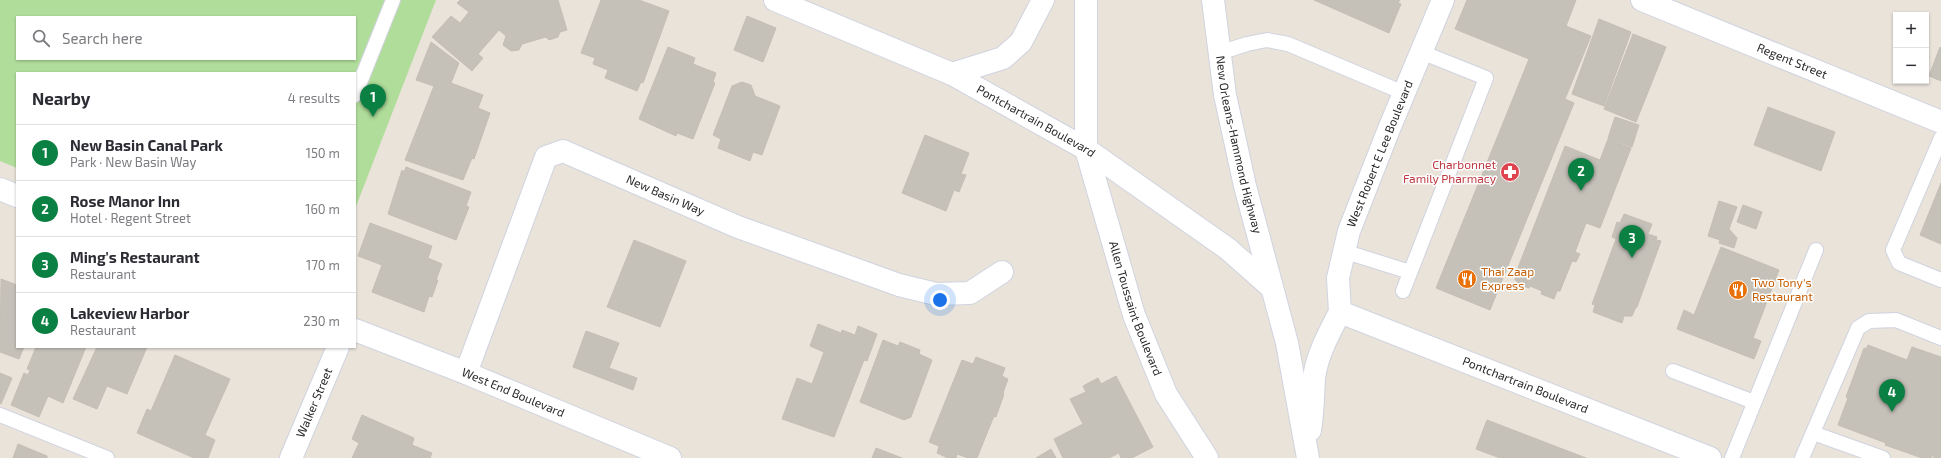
<!DOCTYPE html>
<html lang="en">
<head>
<meta charset="utf-8">
<style>
  :root { --surface:#fff; --page:#f7f7f7; --text:#2b2b33; --muted:#7c7c81; --line:#e1e1e2; --accent:#0b8043 }
  body { margin:0; font-family:"Exo 2",sans-serif; background:var(--page); color:var(--text) }
  .controls { position:absolute; right:12px; top:12px; display:grid; overflow:hidden; border-radius:0px; box-shadow:0 1px 3px #0004 }
  .controls button { width:36px; height:36px; display:grid; place-items:center; padding:0; border:0; border-bottom:1px solid var(--line); background:var(--surface); color:var(--text); font:20px sans-serif }
  .you { position:absolute; left:940px; top:300px; width:14px; height:14px; margin:-10px; border:3px solid #fff; border-radius:50%; background:#1a73e8; box-shadow:0 0 0 6px #1a73e833 }
  .badge { display:grid; place-items:center; width:26px; height:26px; border-radius:50%; background:var(--accent); color:#fff; font-size:13px; font-weight:700 }
  .pin { position:absolute; translate:-50% -33px; filter:drop-shadow(0 1px 2px #0008) }
  .pin::after { content:''; position:absolute; top:21px; width:14px; height:12px; background:inherit; clip-path:polygon(0 0,100% 0,50% 100%) }
  .list { margin:0; padding:0; list-style:none }
  h2 { display:flex; justify-content:space-between; align-items:center; height:52px; margin:0; padding:0 16px; font-size:17px }
  h2 small { font-size:13px; font-weight:400; color:var(--muted) }
  .list li { display:grid; grid-template-columns:26px 1fr auto; gap:12px; align-items:center; box-sizing:border-box; height:56px; padding:0 16px; border-top:1px solid var(--line) }
  .list b { display:block; font-size:15px; white-space:nowrap }
  .list p { margin:0; font-size:13px; white-space:nowrap; color:var(--muted) }
  .list em { font-size:13px; font-style:normal; color:var(--muted) }
  .icon { flex:none; width:22px; height:22px; fill:none; stroke:currentColor; stroke-width:2; stroke-linecap:round; stroke-linejoin:round }
  .map { position:relative; flex:none; width:1941px; height:458px; overflow:hidden }
  .search { position:absolute; background:var(--surface); box-shadow:0 1px 3px #0004; left:16px; top:16px; width:340px; height:44px; display:flex; align-items:center; gap:10px; box-sizing:border-box; padding:0 14px; border-radius:0px; color:var(--muted); font-size:15px }
  .panel { position:absolute; background:var(--surface); box-shadow:0 1px 3px #0004; left:16px; top:72px; width:340px; height:276px; border-radius:0px }
  .map>svg:first-child { display:block }
  .green { fill:#b0dd9a; fill-rule:evenodd }
  .building { fill:#c5c1b9; stroke:#c4bfb4 }
  .lines { fill:none; stroke-linecap:round; stroke-linejoin:round }
  .service-casing { stroke:#d0d3e0; stroke-width:16 }
  .minor-casing { stroke:#d0d3e0; stroke-width:24 }
  .secondary-casing { stroke:#d0d3e0; stroke-width:24 }
  .service { stroke:#fff; stroke-width:14 }
  .minor { stroke:#fff; stroke-width:22 }
  .secondary { stroke:#fff; stroke-width:22 }
  .labels { text-anchor:middle; stroke-width:3; stroke-linejoin:round; paint-order:stroke }
  .street-label { font-size:12px; fill:#282828; stroke:#fff }
  .health-label { font-size:12px; fill:#be3a42; stroke:#fff; text-anchor:end }
  .food-label { font-size:12px; fill:#c56008; stroke:#fff; text-anchor:start }
</style>
</head>
<body>
<div class="map">
<svg width="1941" height="458" viewBox="0 0 1941 458">
  <rect width="100%" height="100%" fill="#e9e3da"/>
  <path class="green" d="M0,0H436L355,209V73H17V168L0,161ZM17,17H355V59H17Z"/>
  <path class="building" d="M460,0H558L567,30L560,32L558,37L549,40L546,37L522,44L519,50L511,51L503,45L506,36L499,30L478,54L483,58L472,71L432,37L451,16L460,23L469,12L457,3Z
    M601,0H639L669,11L643,83L641,82L637,91L605,78L608,70L593,64L595,58L581,53Z
    M1314,0H1400L1398,3L1401,4L1389,33Z
    M1467,0H1576L1566,26L1591,36L1565,99L1574,103L1490,310L1436,288L1529,59L1455,29Z
    M747,16L776,28L763,62L734,50Z
    M1599,19L1631,32L1604,106L1572,94Z
    M1633,34L1666,47L1636,122L1604,109Z
    M431,42L459,63L451,83L483,95L478,108L490,113L474,159L472,158L463,180L405,160L434,86L416,80Z
    M668,47L695,58L693,64L716,73L713,82L715,83L693,139L677,133L676,136L639,119Z
    M1940,47L1941,48V81L1929,76Z
    M742,82L751,85L755,96L780,106L762,155L753,152L750,161L718,148L721,139L713,135L732,86Z
    M1768,107L1835,132L1821,171L1754,145Z
    M1615,117L1639,125L1632,147L1608,138Z
    M925,135L969,153L961,174L966,175L959,192L954,190L946,211L902,193Z
    M1608,139L1631,148L1600,228L1586,223L1575,252L1580,254L1576,262L1572,261L1560,291H1557L1554,299L1541,294L1542,291L1530,286L1529,288L1517,284V281L1515,280L1516,273L1565,146L1600,160Z
    M406,167L471,192L466,206L469,207L456,240L388,214L402,170L404,172Z
    M1941,183V244L1920,235Z
    M1719,201L1737,207L1729,229L1737,238L1734,248L1719,243L1720,240L1708,236Z
    M1743,205L1762,212L1756,229L1737,222Z
    M1624,214L1652,224L1648,234L1657,237L1656,240L1661,241L1637,307H1636L1632,316H1624L1622,323L1593,312L1595,305L1592,304L1616,239L1612,237L1617,222L1620,223Z
    M370,223L432,246L428,258L442,264L436,280H438L432,297L429,296L424,312L372,292L382,265L358,256Z
    M634,240L686,261L660,327L607,307Z
    M1721,247L1779,270L1753,338L1761,341L1754,359L1677,329L1684,310L1694,315Z
    M1,279L17,285V347H24L19,359L0,352Z
    M818,324L841,333L842,330L855,335L858,326L877,334L867,361L864,360L834,437L782,419L797,378L812,384L824,352L810,346Z
    M586,331L619,343L609,368L637,378L633,390L573,367Z
    M883,340L898,346L900,342L920,350L919,354L932,360L911,417L904,420L860,402Z
    M1868,345L1907,360L1912,347L1941,357V458H1934L1933,454L1931,458H1922L1885,445L1886,443L1838,425L1848,398L1846,397L1864,348L1866,349Z
    M36,347H86L63,403L48,396L39,417L11,405L24,373L28,375L30,370L27,369Z
    M97,347H147L127,394L107,386L97,409L73,399Z
    M175,355L230,379L205,435L215,440L208,458H194L137,433L147,409L151,411Z
    M976,357L1005,368L1002,376L1008,379L1003,393L1004,394L996,417L994,416L977,458H968L957,454L956,458H948L937,453L939,446L929,442L962,360L973,364Z
    M0,373L12,378L1,404L0,403Z
    M1116,376L1153,447L1132,458H1121L1119,453L1109,458H1063L1054,439L1083,424L1070,399L1086,392L1083,386L1098,378L1101,384Z
    M362,415L414,438L412,445L432,453L430,458H352L359,443L352,439Z
    M1487,420L1586,458H1500L1476,449Z
    M18,444L47,456V458H13Z
    M876,448L902,458H872Z
    M1051,449L1056,458H1036Z"/>
  <g class="lines">
    <defs>
      <path id="service" d="M1219,53L1247,44L1267,40L1288,44L1404,93
        M355,95L393,0
        M1941,138L1893,250L1899,263L1941,280
        M1343,251L1410,272
        M1403,291L1486,78L1421,52
        M1673,371L1754,402
        M0,415L107,458
        M1813,433L1883,458
        M1732,458L1816,250
        M1802,458L1858,328L1869,321L1896,320L1941,338"/>
      <g id="minor">
        <path id="s1" d="M1443,0L1389,129L1349,231L1338,278L1340,312L1710,458"/>
        <path id="s2" d="M1642,0L1941,122"/>
        <path id="s3" d="M466,373L546,157L563,151L738,227L899,285L936,294L970,293L1002,272"/>
        <path id="s4" d="M291,458L338,347"/>
      </g>
      <g id="secondary">
        <path id="s5" d="M775,0L952,74L1086,149L1228,249L1271,287"/>
        <path id="s6" d="M1086,0V149L1134,315L1166,394L1207,458"/>
        <path id="s7" d="M1213,0L1225,95L1245,186L1287,343L1308,458"/>
        <path d="M952,74L1003,58L1021,42L1043,0"/>
        <path d="M0,189L17,196"/>
        <path id="s8" d="M355,330L466,373L670,458"/>
        <path d="M1310,430C1313,413 1313,396 1314,378C1317,355 1329,333 1340,312"/>
      </g>
    </defs>
    <use href="#service" class="service-casing"/>
    <use href="#minor" class="minor-casing"/>
    <use href="#secondary" class="secondary-casing"/>
    <use href="#service" class="service"/>
    <use href="#minor" class="minor"/>
    <use href="#secondary" class="secondary"/>
  </g>
  <defs>
    <symbol id="pharmacy-disc" viewBox="-11 -11 22 22"><circle r="9.5" fill="#e0444e" stroke="#fff"/><path d="M-2-6h4v4h4v4h-4v4h-4v-4h-4v-4h4Z" fill="#fff"/></symbol>
    <symbol id="restaurant-disc" viewBox="-11 -11 22 22"><circle r="9.5" fill="#e8710a" stroke="#fff"/><path d="M-5-6h1v4h1v-4h1v4h1v-4h1v5L-1.5 .5V6h-2V.5L-5-1ZM5-6V6H3V1.5H1.5Q1.5-4 5-6Z" fill="#fff"/></symbol>
  </defs>
  <g fill-rule="evenodd">
    <use href="#pharmacy-disc" x="1499" y="161" width="22" height="22"/>
    <use href="#restaurant-disc" x="1456" y="268" width="22" height="22"/>
    <use href="#restaurant-disc" x="1727" y="279" width="22" height="22"/>
  </g>
  <g class="labels">
    <g class="street-label">
      <text dy="4" stroke="none"><textPath href="#s2" startOffset="162">Regent Street</textPath></text>
      <text dy="4" stroke="none"><textPath href="#s5" startOffset="288">Pontchartrain Boulevard</textPath></text>
      <text dy="4" stroke="none"><textPath href="#s7" startOffset="147">New Orleans-Hammond Highway</textPath></text>
      <text transform="translate(1380 154) rotate(-68)" y="4">West Robert E Lee Boulevard</text>
      <text dy="4" stroke="none"><textPath href="#s3" startOffset="360">New Basin Way</textPath></text>
      <text dy="4" stroke="none"><textPath href="#s6" startOffset="316">Allen Toussaint Boulevard</textPath></text>
      <text dy="4" stroke="none"><textPath href="#s1" startOffset="531">Pontchartrain Boulevard</textPath></text>
      <text dy="4" stroke="none"><textPath href="#s8" startOffset="170">West End Boulevard</textPath></text>
      <text dy="4" stroke="none"><textPath href="#s4" startOffset="60">Walker Street</textPath></text>
    </g>
    <g class="health-label">
      <text x="1496" y="169">Charbonnet<tspan x="1496" dy="14">Family Pharmacy</tspan></text>
    </g>
    <g class="food-label">
      <text x="1481" y="276">Thai Zaap<tspan x="1481" dy="14">Express</tspan></text>
      <text x="1752" y="287">Two Tony's<tspan x="1752" dy="14">Restaurant</tspan></text>
    </g>
  </g>
</svg>
<div class="controls">
<button>+</button>
<button>−</button>
</div>
<div class="you"></div>
<div class="pin badge" style="left:373px;top:117px">1</div>
<div class="pin badge" style="left:1581px;top:191px">2</div>
<div class="pin badge" style="left:1632px;top:258px">3</div>
<div class="pin badge" style="left:1892px;top:412px">4</div>
<div class="search"><svg class="icon" aria-label="search" viewBox="0 0 24 24"><circle cx="10" cy="10" r="6"/><path d="M15 15l6 6"/></svg>Search here</div>
<section class="panel">
<h2>Nearby<small>4 results</small></h2>
<ul class="list">
<li><span class="badge">1</span><div><b>New Basin Canal Park</b><p>Park · New Basin Way</p></div><em>150 m</em></li>
<li><span class="badge">2</span><div><b>Rose Manor Inn</b><p>Hotel · Regent Street</p></div><em>160 m</em></li>
<li><span class="badge">3</span><div><b>Ming's Restaurant</b><p>Restaurant</p></div><em>170 m</em></li>
<li><span class="badge">4</span><div><b>Lakeview Harbor</b><p>Restaurant</p></div><em>230 m</em></li>
</ul>
</section>
</div>
</body>
</html>
